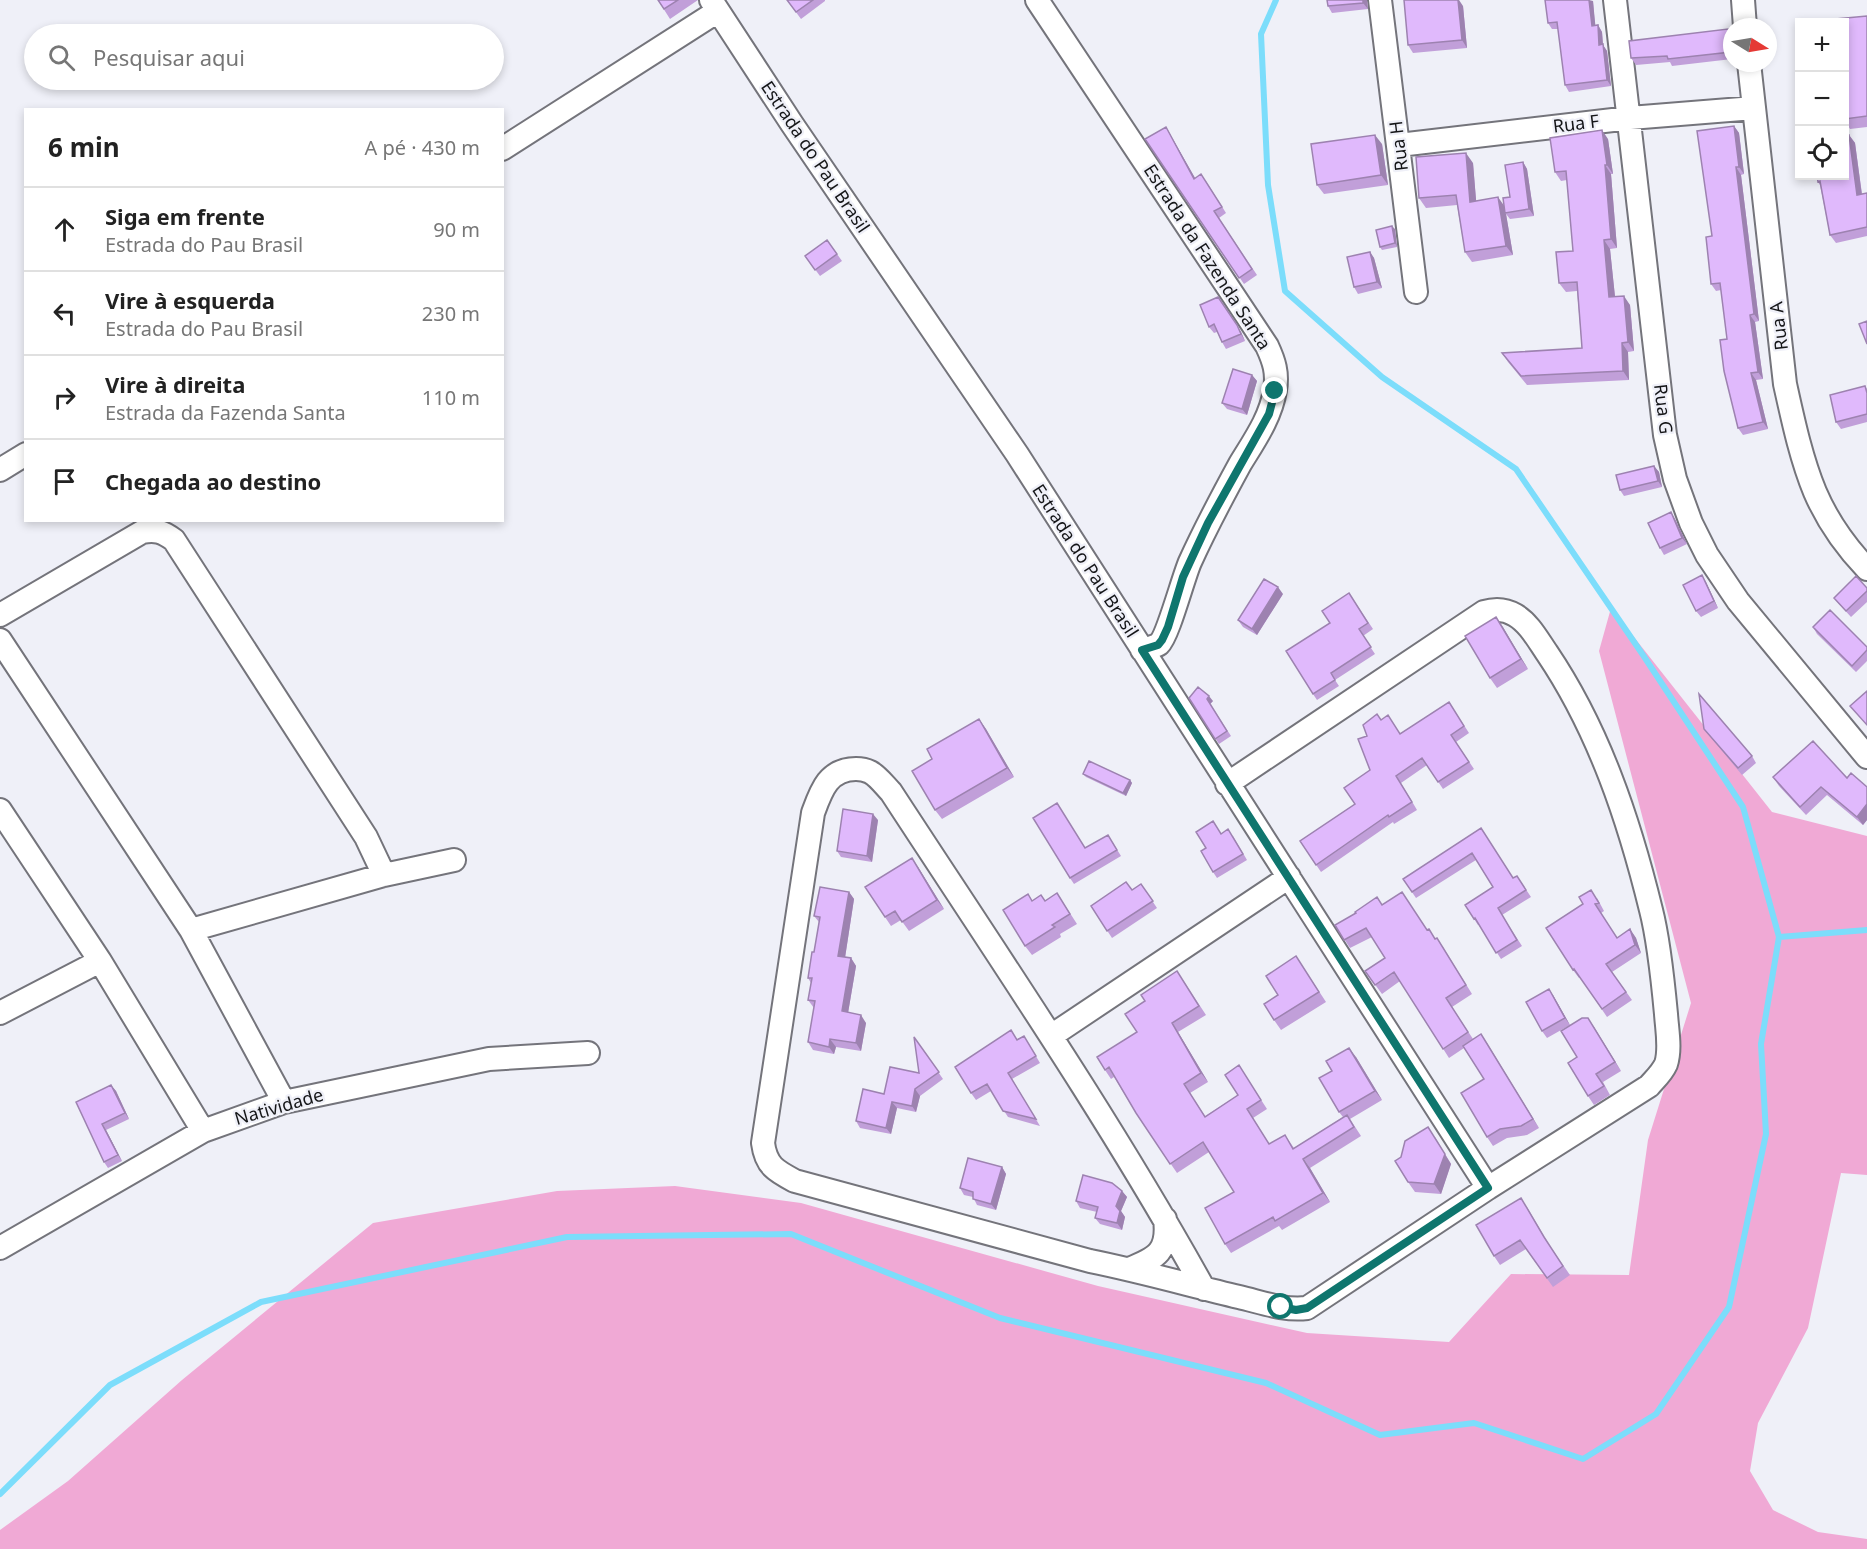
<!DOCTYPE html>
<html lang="pt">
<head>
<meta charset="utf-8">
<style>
  :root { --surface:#fff; --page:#f6f6f6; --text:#222; --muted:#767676; --line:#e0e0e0 }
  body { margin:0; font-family:"Noto Sans",sans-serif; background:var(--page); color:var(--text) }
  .controls { position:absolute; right:18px; top:18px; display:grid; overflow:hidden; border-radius:0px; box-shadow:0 3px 9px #0003 }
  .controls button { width:54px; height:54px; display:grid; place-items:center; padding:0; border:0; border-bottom:2px solid var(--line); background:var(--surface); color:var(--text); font:30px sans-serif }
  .compass { position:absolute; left:1723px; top:18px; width:54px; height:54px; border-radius:50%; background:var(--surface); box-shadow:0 3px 9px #0003; rotate:101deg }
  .stop { position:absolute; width:18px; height:18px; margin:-14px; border:4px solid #0f766e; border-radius:50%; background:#fff }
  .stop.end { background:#0f766e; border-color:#fff; box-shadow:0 2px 6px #0008 }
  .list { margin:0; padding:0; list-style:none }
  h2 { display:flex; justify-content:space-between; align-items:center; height:78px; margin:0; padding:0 24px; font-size:26px }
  h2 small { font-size:20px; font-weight:400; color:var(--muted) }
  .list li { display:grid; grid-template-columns:39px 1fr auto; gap:18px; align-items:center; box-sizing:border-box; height:84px; padding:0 24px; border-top:2px solid var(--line) }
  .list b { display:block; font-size:22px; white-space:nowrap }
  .list p { margin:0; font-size:20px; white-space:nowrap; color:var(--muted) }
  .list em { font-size:20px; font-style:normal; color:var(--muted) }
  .icon { flex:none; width:33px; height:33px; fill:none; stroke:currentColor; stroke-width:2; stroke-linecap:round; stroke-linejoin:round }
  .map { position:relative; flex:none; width:1867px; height:1549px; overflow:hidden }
  .search { position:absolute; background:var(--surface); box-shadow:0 3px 9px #0003; left:24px; top:24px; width:480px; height:66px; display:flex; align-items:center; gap:15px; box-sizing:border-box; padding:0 21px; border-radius:33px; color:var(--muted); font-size:22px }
  .panel { position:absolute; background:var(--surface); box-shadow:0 3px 9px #0003; left:24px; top:108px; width:480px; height:414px; border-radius:0px }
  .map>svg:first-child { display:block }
  .forest { fill:#f0a9d5 }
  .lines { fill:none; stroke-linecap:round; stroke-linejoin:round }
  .stream { stroke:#7cddfb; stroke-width:6 }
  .minor-casing { stroke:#74747b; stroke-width:26 }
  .minor { stroke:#fff; stroke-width:22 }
  .wall { fill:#c19fd9 }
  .shaded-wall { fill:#9d82b0 }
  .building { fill:#e0b9fc; stroke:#9d82b0; stroke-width:1.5 }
  .route { stroke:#0f766e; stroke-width:8 }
  .labels { text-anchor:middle; stroke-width:4.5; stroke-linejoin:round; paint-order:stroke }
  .street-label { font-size:18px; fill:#151618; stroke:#eff0f8 }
</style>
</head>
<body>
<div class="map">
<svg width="1867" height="1549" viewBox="0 0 1867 1549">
  <rect width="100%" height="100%" fill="#eff0f8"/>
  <path class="forest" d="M1611,608L1772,812L1867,836V1175L1841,1173L1808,1328L1758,1423L1750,1471L1773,1510L1818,1532L1867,1539V1549H0V1530L68,1481L182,1380L373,1223L557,1191L675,1186L801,1203L1098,1286L1307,1333L1449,1342L1511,1274L1629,1275L1648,1140L1691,1003L1599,651Z"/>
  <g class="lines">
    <path class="stream" d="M1779,937L1867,930
      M0,1494L110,1385L261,1302L567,1237L791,1234L1000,1318L1266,1383L1380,1435L1474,1423L1583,1459L1656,1414L1729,1307L1766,1134L1761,1044L1779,937L1743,807L1643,655L1516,469L1382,377L1285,291L1268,185L1261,34L1276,0"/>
    <defs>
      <path id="minor" d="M711,0L792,124L1017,454L1488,1188L1307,1308C1284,1311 1261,1302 1239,1297C1189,1285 1140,1271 1090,1261L795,1181C776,1171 766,1166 763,1143L813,813C821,791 828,769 856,769C861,769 866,770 870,772C878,776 885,786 891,792C998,956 1109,1118 1204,1289
        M1037,0L1267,346C1274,361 1278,373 1275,390C1271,417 1254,441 1240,464C1222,497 1205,529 1190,562C1183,578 1168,636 1159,644C1155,647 1147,648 1142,650
        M1380,0L1416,292
        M1615,0L1665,435L1675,479L1691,523L1707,555L1738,601L1867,757
        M1743,0L1745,27
        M1749,63L1785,384C1793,420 1801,458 1815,492C1827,520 1846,547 1867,569
        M1399,145L1630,118L1754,108
        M502,149L718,11
        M0,470L26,454
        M0,615L142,532C156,529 163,532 174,540L366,837L384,875
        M0,640L191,930L284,1102
        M1227,784L1484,612C1494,609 1505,609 1515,615C1529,623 1538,640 1547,653C1599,730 1629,820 1651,910C1659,941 1663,982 1666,1014C1667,1030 1671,1049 1666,1064C1662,1073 1655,1079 1649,1086L1488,1188
        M0,810L100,961L203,1131
        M191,930L384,875L454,860
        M0,1013L100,961
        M1051,1036L1289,877
        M0,1248L203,1131L284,1102L489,1059L588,1053
        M1129,1269C1157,1258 1169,1251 1165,1219"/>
    </defs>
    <use href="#minor" class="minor-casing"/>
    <use href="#minor" class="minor"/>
  </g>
  <path class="wall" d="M658,0H698L670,19Z
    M787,0H825V1L801,19Z
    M1327,0H1367L1368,9L1332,13L1328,6Z
    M1593,1L1595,26L1598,25L1602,32L1603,45L1607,51L1611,86L1569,92L1565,85L1558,29H1552L1548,23Z
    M1463,6L1467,48L1413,53L1408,45Z
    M1867,16V127L1850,129L1845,121V22Z
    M1728,29L1732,35V59L1672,66L1670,62L1636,65L1631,58Z
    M1734,126L1739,133L1744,174L1741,175L1759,321L1755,322L1763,379L1756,380L1768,429L1743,435L1738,428L1721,290L1716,291L1711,284Z
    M1166,127L1195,178L1206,181L1226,213L1219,218L1257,275L1244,284L1145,139Z
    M1849,135L1855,143L1862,194L1867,193V236L1836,243L1830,235L1820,185L1818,182Z
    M1608,139L1613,174H1611L1617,248L1610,249L1615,297L1630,305L1634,351L1628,352L1629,380L1527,385L1508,362L1502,353L1582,348L1577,291L1566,292L1559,283L1573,251L1567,180L1561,181L1555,172Z
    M1382,144L1388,185L1324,194L1317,185Z
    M1523,162L1527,169L1534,216L1510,219L1506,214L1513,255L1472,262L1465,252L1457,205L1426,208L1419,198L1473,163L1476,201L1504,205L1510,197Z
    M1395,229L1397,247L1382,250L1380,247Z
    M827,240L842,261L820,276L805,256Z
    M1370,252L1374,258L1382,288L1358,294L1354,287Z
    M1218,297L1241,332L1245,341L1226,349L1222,342L1217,332L1214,333L1209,327Z
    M1252,375L1257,381L1247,415L1227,409L1222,403Z
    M1865,386L1867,389V422L1841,429L1836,422Z
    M1654,466L1659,472L1662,487L1624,496L1620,490Z
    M1671,512L1675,519L1687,544L1664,555L1660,548Z
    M1702,575L1706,582L1718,608L1701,617L1696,611Z
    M1867,588V602L1851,617L1839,604L1834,598Z
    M1349,593L1373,629L1363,636L1375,654L1335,680L1339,686L1317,700L1313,694L1330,623Z
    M1283,594L1257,635L1243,627L1238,620Z
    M1496,617L1528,669L1497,688L1490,678Z
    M1813,627L1867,647V661L1856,672L1817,634Z
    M1189,698L1213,701L1210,704L1231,736L1219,744Z
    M1449,702L1469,733L1456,742L1474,769L1443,789L1427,765L1401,783L1417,810L1394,824L1393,822L1321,872L1300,841L1355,804L1370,770L1367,736L1381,720L1400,734Z
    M979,719L986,729L1014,777L942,819L935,810L932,759Z
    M1704,729L1752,756L1756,763L1742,775Z
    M1083,774L1130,780L1132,783L1126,796L1086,777Z
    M1773,777L1847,778L1867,787V820L1863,825L1827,795L1806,815L1779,786Z
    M878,820L872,862L841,857L837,851Z
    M1481,828L1513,878L1517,876L1531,897L1502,915L1522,946L1501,959L1479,925H1478L1465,905L1493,887L1476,860L1416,898L1403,879Z
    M1221,834L1233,836L1247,860L1217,878L1213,872L1206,848Z
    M1108,835L1121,856L1074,884L1070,878L1086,848Z
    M918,867L944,909L909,931L901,920L891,926L885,917Z
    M1141,884L1157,908L1112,938L1091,906L1132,890Z
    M849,892L854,899L845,958H851L856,966L848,1013L866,1023L861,1051L836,1047L834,1054L813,1050L808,1042L814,1008L808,1000L811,983L808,978L814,952L819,922L814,916Z
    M1057,893L1077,924L1060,934L1061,937L1032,955L1025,946L1028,894L1032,900L1045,901Z
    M1597,898L1604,911L1601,913L1617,938L1630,929L1636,938L1641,953L1612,972L1632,1000L1607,1017L1580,977L1579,978L1573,970Z
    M1382,904L1427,930L1443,947L1472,994L1452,1007L1473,1039L1481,1034L1539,1128L1527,1135L1507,1138L1493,1146L1487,1137L1484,1079L1464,1048L1449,1058L1400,981L1382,994L1365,971L1385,958L1372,937L1350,948L1335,925Z
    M1296,956L1326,1002L1281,1030L1274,1020L1278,995Z
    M1183,980L1206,1015L1178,1032L1208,1082L1190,1093L1205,1116L1238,1095L1245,1075L1267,1109L1253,1118L1269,1144L1285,1135L1294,1148L1343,1117L1339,1112L1356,1057L1382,1100L1350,1119L1361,1136L1310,1168L1330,1202L1282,1230L1279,1226L1231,1253L1225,1244L1234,1192L1209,1152L1177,1173L1136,1113L1114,1077L1111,1079L1105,1070L1137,1032Z
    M1553,995L1570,1025L1547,1038L1542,1031Z
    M1594,1027L1621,1071L1603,1082L1610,1095L1594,1105L1588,1096L1577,1057Z
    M1024,1036L1040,1063L1012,1079L1040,1126L1008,1117L991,1091L976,1100L971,1093L1017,1039Z
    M914,1037L943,1079L920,1096L916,1112L897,1108L891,1134L860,1128L856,1121L884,1094L919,1073Z
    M111,1085L116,1091L129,1119L106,1130L122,1161L108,1168L104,1162L76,1102Z
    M1435,1137L1451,1164L1441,1194L1415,1192L1408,1182Z
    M1002,1167L1006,1174L996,1210L977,1205L973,1197L964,1195L960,1188Z
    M1122,1191L1127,1197L1121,1211L1125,1217L1122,1230L1100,1224L1095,1218L1097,1212L1080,1208L1076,1201Z
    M1527,1207L1550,1246L1570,1275L1553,1287L1526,1249L1500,1265L1494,1256Z"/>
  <path class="shaded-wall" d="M1363,0H1367L1368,9L1363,3Z
    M1458,0H1459L1463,6L1467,48L1462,40Z
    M1589,0L1593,1L1596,32L1592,26Z
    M1598,25L1602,32L1603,45L1607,51L1611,86L1607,80L1599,45Z
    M1728,29L1732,35V54L1731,52Z
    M1734,126L1739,133L1744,174L1739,167Z
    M1166,127L1170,134L1199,185L1194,179Z
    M1602,130L1608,139L1613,174L1607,165Z
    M1375,135L1382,144L1388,185L1381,175Z
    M1849,135L1855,143L1863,203L1857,195Z
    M1466,153L1473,163L1477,211L1470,202Z
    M1523,162L1527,169L1534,216L1529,209Z
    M1605,165L1611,174L1617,248L1611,239Z
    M1736,167L1741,175L1759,321L1754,314Z
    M1498,197L1505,207V213L1506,214L1513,255L1506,246Z
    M1392,226L1395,229L1397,247L1395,243Z
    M1604,240L1610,249L1616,306L1609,297Z
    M1370,252L1374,258L1382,288L1377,282Z
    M1624,296L1630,305L1634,351L1628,342Z
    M1218,297L1241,332L1245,341L1241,334Z
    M1750,315L1755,322L1763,379L1758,372Z
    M1622,343L1628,352L1629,380L1623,371Z
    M1751,373L1756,380L1768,429L1763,422Z
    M1252,375L1257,381L1247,415L1242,409Z
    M1654,466L1659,472L1662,487L1658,481Z
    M1671,512L1675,519L1687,544L1682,538Z
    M1702,575L1706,582L1718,608L1714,601Z
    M1278,587L1283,594L1257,635L1252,629Z
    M1496,617L1503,627L1528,669L1521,659Z
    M1209,696L1213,701L1210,704L1231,736L1207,699Z
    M979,719L986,729L1014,777L1007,768Z
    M1130,780L1132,783L1126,796L1123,793Z
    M1867,804V820L1863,825L1857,817Z
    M873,814L878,820L872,862L867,856Z
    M912,858L918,867L944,909L937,900Z
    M849,892L854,899L844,964L838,956Z
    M1630,929L1636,938L1641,953L1635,945Z
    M851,958L856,966L847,1019L842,1011Z
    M1549,989L1553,995L1570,1025L1565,1018Z
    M861,1015L866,1023L861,1051L856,1043Z
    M1588,1018L1594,1027L1621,1071L1615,1062Z
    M1172,1023L1178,1032L1208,1082L1201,1073Z
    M1481,1034L1487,1043L1539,1128L1533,1119Z
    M830,1039L836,1047L834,1054L829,1047Z
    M1349,1048L1356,1057L1382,1100L1375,1091Z
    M111,1085L116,1091L129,1119L125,1113Z
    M915,1089L920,1096L916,1112L912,1106Z
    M892,1102L897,1108L891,1134L886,1128Z
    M102,1124L106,1130L122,1161L118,1155Z
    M1428,1127L1451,1164L1441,1194L1434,1184Z
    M1303,1159L1310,1168L1330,1202L1323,1193Z
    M1002,1167L1006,1174L996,1210L991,1204Z
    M1122,1191L1127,1197L1121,1211L1125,1217L1122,1230L1117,1223L1116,1206Z"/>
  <path class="building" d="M658,0H678L664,9Z
    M787,0H813L796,12Z
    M1327,0H1363V3L1328,6Z
    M1404,0H1458L1462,40L1408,45Z
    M1545,0H1589L1592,26L1598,25L1599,45L1603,44L1607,80L1565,85L1557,22L1548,23Z
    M1867,16V116L1845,119V22H1825V20Z
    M1728,29L1731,52L1668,59L1667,56L1631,58L1629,41Z
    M1734,126L1739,167H1736L1754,314L1750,315L1758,372L1751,373L1763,422L1738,428L1724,371L1720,340L1727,339L1720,283L1711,284L1706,237L1712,236L1697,131Z
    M1166,127L1194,179L1201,174L1222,207L1214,211L1252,269L1239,278L1145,139Z
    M1602,130L1607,165H1605L1611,239L1604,240L1609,297L1624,296L1628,342L1622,343L1623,371L1521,376L1502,353L1582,348L1577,282L1559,283L1556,252L1573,251L1566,171L1555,172L1550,138Z
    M1375,135L1381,175L1317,185L1311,144Z
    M1849,135L1857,195L1867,193V227L1830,235L1820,181L1818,182L1817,176H1845V136Z
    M1466,153L1470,202L1498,197L1506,246L1465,252L1456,195L1419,198L1416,157Z
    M1523,162L1529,209L1505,213L1503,198L1510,197L1505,165Z
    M1392,226L1395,243L1380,247L1376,230Z
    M827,240L837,254L815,270L805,256Z
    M1370,252L1377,282L1354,287L1347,257Z
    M1218,297L1237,325L1241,334L1222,342L1214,324L1209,327L1200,305Z
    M1867,321V344L1859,324Z
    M1233,369L1252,375L1242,409L1222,403Z
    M1865,386L1867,393V414L1836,422L1830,395Z
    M1654,466L1658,481L1620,490L1616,475Z
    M1671,512L1682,538L1660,548L1648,523Z
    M1702,575L1714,601L1696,611L1683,585Z
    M1856,576L1867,588V591L1846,611L1834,598Z
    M1264,579L1278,587L1252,629L1238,620Z
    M1349,593L1368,623L1359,629L1371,647L1331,673L1335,680L1313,694L1286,651L1330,623L1322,611Z
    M1830,610L1867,647V650L1852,666L1813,627Z
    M1496,617L1521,659L1490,678L1465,636Z
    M1198,687L1209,696L1207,699L1227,731L1215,739L1189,698Z
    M1867,691V725L1850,706Z
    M1699,694L1752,756L1738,768L1704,729Z
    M1449,702L1464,726L1451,735L1469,762L1438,782L1422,758L1396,776L1412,802L1389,817L1388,815L1316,865L1300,841L1355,804L1344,788L1370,770L1358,739L1367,736L1363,725L1377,714L1381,720L1388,715L1400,734Z
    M979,719L1007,768L935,810L912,771L932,759L927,749Z
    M1813,741L1847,778L1851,773L1867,787V804L1857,817L1821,787L1800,807L1773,777Z
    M1089,761L1130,780L1123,793L1083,774Z
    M1057,803L1085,848L1108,835L1117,850L1070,878L1033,818Z
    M843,809L873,814L867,856L837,851Z
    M1213,821L1221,834L1228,829L1243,854L1213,872L1201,851L1206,848L1196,832Z
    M1481,828L1513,878L1517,876L1526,890L1498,908L1517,940L1496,953L1475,918L1474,919L1465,905L1493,887L1472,853L1412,892L1403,879Z
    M912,858L937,900L902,922L895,911L885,917L865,887Z
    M1126,882L1132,890L1141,884L1153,901L1107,931L1091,906Z
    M820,887L849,892L838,956L851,958L842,1011L861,1015L856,1043L830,1039L829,1047L808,1042L815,1001L808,1000L812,978H808L812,952H814L820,917L814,916Z
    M1591,890L1599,903L1595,904L1617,938L1630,929L1635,945L1606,964L1626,992L1602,1009L1574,969L1573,970L1546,928L1583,904L1579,897Z
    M1402,892L1427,930L1429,929L1435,939L1437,938L1466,985L1446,998L1468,1032L1443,1049L1394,972L1375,985L1365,971L1385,958L1366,928L1344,940L1335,925L1356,913L1355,912L1377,897L1382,905Z
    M1057,893L1070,914L1052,925L1055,927L1025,946L1003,910L1028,894L1032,901L1041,895L1045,901Z
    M1296,956L1319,992L1274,1020L1264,1004L1278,995L1266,976Z
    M1177,971L1199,1006L1172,1023L1201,1073L1184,1084L1205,1117L1238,1095L1225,1075L1239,1065L1261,1100L1247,1109L1269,1144L1285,1135L1293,1149L1347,1115L1354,1127L1303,1159L1323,1193L1275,1221L1273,1217L1225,1244L1205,1208L1234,1192L1203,1142L1170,1164L1136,1113L1109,1067L1105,1070L1097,1057L1137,1032L1125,1014L1145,1001L1141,995Z
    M1549,989L1565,1018L1542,1031L1526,1002Z
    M1582,1018H1588L1615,1062L1596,1074L1604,1086L1588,1096L1568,1063L1577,1057L1561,1031Z
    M1011,1030L1017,1040L1024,1036L1036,1056L1008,1073L1036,1119L1003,1111L987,1084L971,1093L955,1067Z
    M1481,1034L1533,1119L1521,1126L1500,1129L1487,1137L1461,1093L1484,1079L1463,1046Z
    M914,1037L939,1072L915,1089L912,1106L892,1102L886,1128L856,1121L863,1089L884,1094L890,1067L919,1073Z
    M1349,1048L1375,1091L1339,1112L1319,1078L1332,1071L1326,1061Z
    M111,1085L125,1113L102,1124L118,1155L104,1162L76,1102Z
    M1428,1127L1445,1154L1434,1184L1408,1182L1395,1161L1401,1157L1405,1141Z
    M968,1158L1002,1167L991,1204L973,1199V1192L960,1188Z
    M1083,1175L1112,1183L1122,1191L1116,1206L1120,1211L1117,1223L1095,1218L1098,1207L1076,1201Z
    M1521,1198L1544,1237L1563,1266L1547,1278L1520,1240L1494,1256L1476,1225Z"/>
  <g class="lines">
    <path class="route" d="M1275,391L1269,414L1208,523L1183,577L1168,627L1162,640L1158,645L1142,650L1488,1188L1307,1308L1296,1310L1281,1307"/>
  </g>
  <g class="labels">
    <g class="street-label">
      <text transform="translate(1576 124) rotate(-7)" y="6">Rua F</text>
      <text transform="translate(1399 146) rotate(-97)" y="6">Rua H</text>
      <text transform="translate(815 157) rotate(56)" y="6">Estrada do Pau Brasil</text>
      <text transform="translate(1207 257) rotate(57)" y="6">Estrada da Fazenda Santa</text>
      <text transform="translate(1779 326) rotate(-97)" y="6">Rua A</text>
      <text transform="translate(1663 409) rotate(83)" y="6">Rua G</text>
      <text transform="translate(1085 561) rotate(57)" y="6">Estrada do Pau Brasil</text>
      <text transform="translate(279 1107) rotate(-16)" y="6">Natividade</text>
    </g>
  </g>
</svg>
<div class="controls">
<button>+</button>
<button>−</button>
<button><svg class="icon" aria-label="locate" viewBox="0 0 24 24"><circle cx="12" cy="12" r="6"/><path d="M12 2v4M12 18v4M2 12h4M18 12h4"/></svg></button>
</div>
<svg class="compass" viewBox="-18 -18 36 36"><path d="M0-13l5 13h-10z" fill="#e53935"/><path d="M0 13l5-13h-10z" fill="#767676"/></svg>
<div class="stop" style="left:1281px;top:1307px"></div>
<div class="stop end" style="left:1275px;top:391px"></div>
<div class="search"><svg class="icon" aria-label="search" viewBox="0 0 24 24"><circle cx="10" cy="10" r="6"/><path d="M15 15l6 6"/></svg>Pesquisar aqui</div>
<section class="panel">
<h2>6 min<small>A pé · 430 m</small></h2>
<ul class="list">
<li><svg class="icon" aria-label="ahead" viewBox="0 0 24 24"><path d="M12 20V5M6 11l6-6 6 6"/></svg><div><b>Siga em frente</b><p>Estrada do Pau Brasil</p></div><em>90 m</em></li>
<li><svg class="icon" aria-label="left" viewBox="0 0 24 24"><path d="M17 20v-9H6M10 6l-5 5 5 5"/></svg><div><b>Vire à esquerda</b><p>Estrada do Pau Brasil</p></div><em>230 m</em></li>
<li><svg class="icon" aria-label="right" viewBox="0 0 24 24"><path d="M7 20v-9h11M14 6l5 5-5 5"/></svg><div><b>Vire à direita</b><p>Estrada da Fazenda Santa</p></div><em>110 m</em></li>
<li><svg class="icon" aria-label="arrive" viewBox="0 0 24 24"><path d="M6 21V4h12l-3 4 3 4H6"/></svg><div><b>Chegada ao destino</b></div></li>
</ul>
</section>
</div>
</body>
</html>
